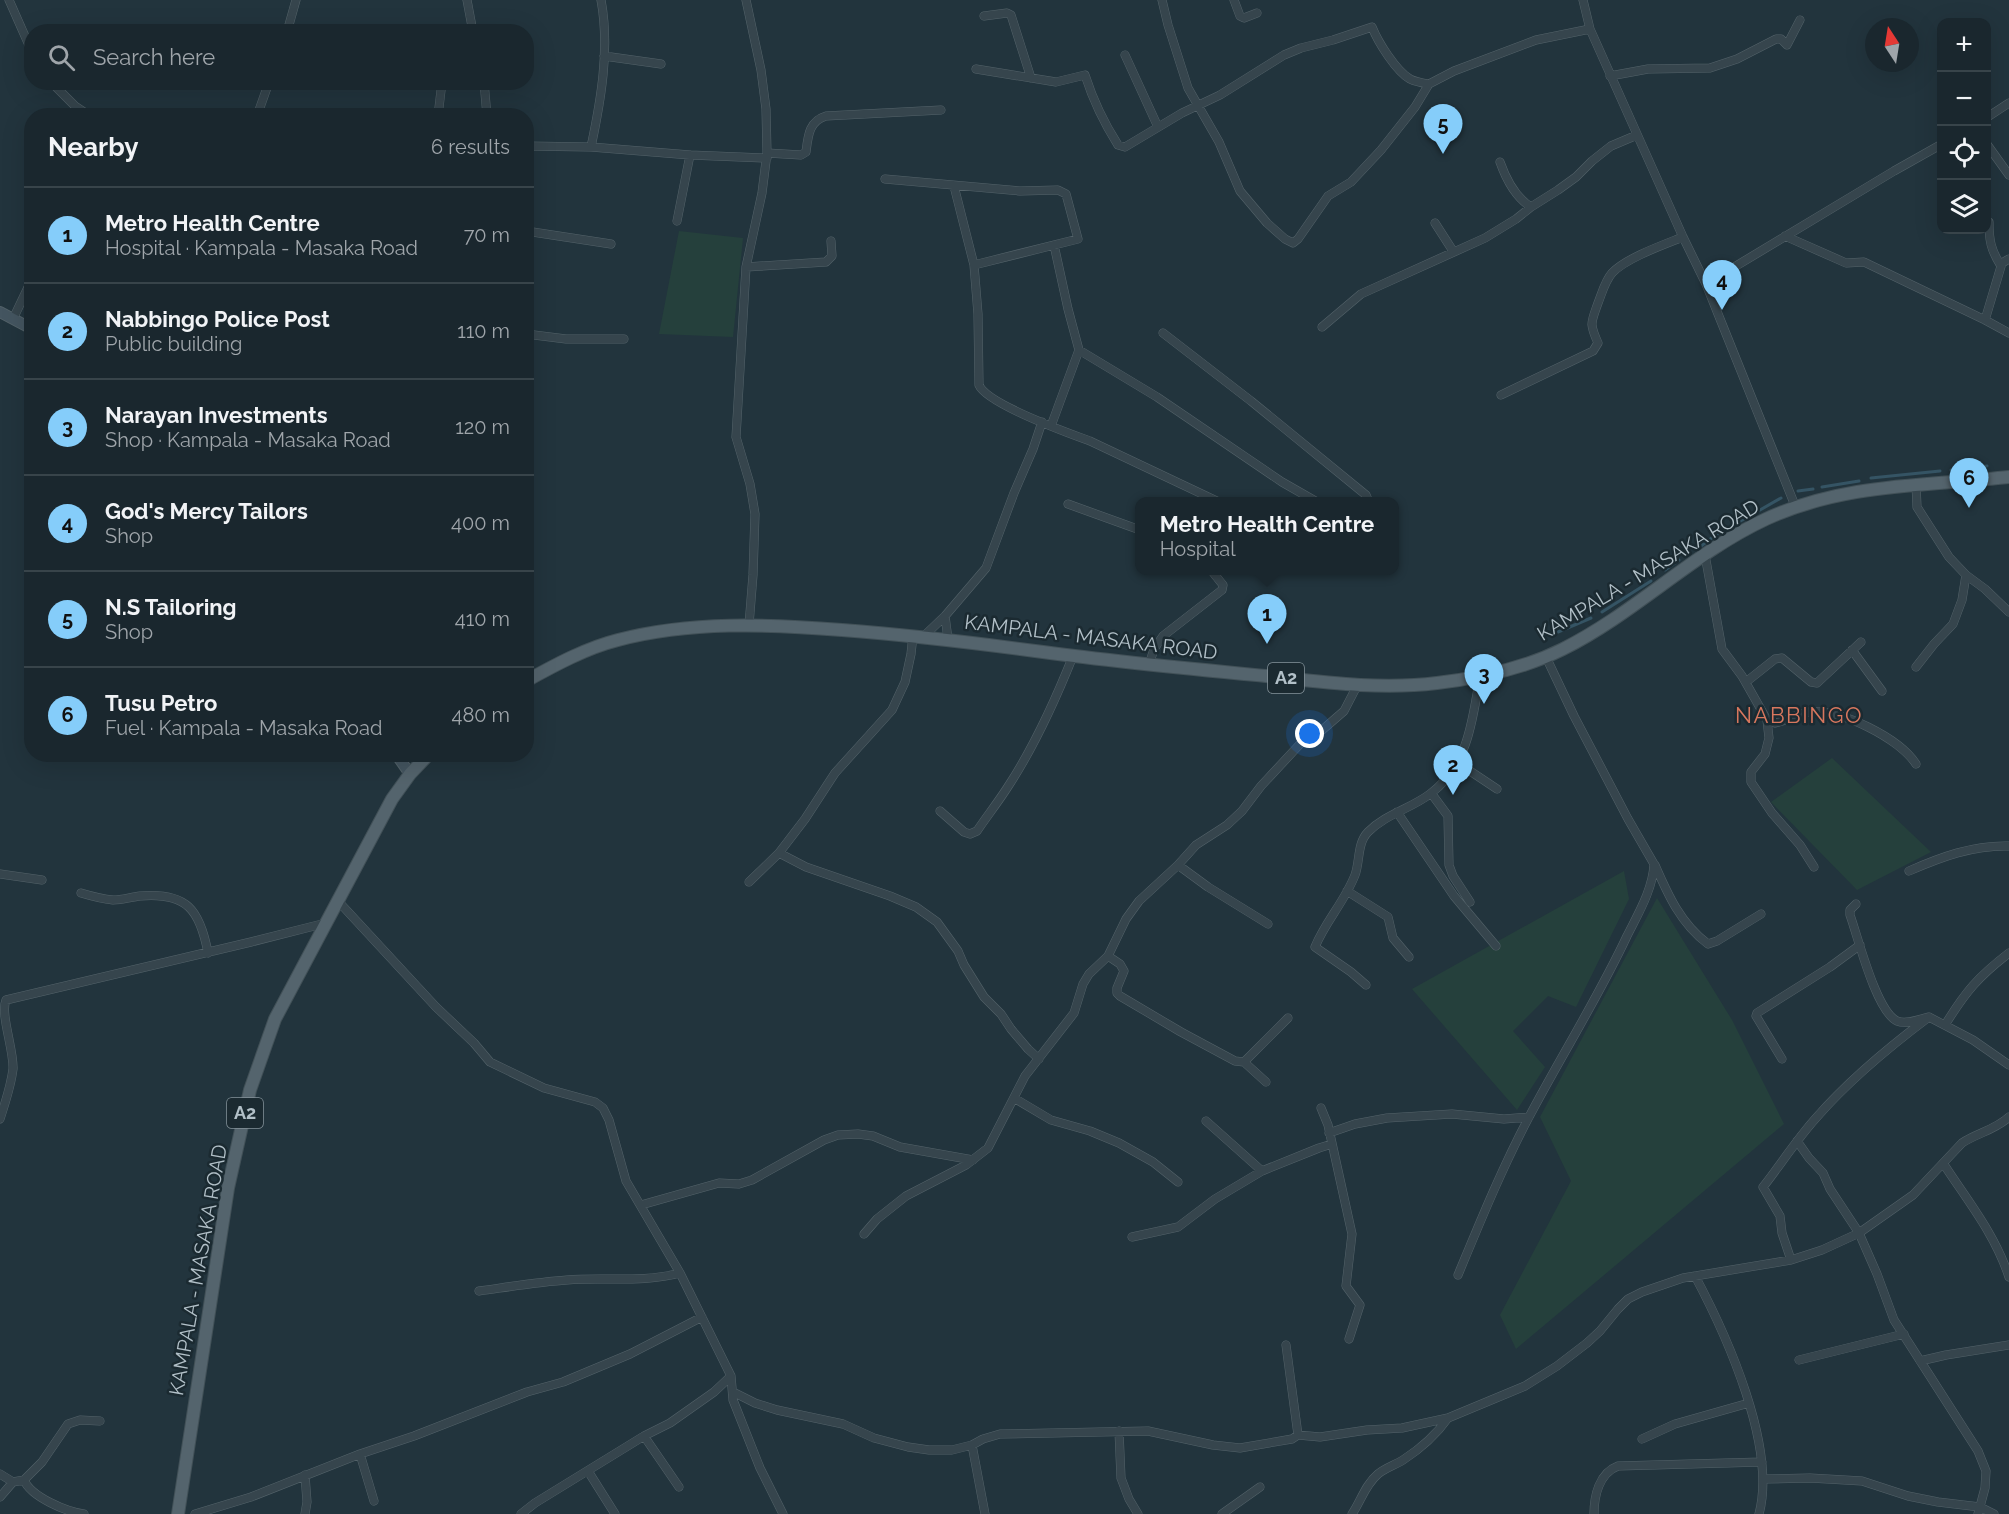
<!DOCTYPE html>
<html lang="en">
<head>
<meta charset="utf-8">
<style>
  :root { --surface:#1a272e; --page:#27333a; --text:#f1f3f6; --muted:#9fa5aa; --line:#38444a; --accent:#85cdfa }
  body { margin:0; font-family:Raleway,sans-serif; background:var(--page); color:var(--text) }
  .controls { position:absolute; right:18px; top:18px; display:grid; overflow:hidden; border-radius:12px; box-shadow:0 6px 24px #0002 }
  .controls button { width:54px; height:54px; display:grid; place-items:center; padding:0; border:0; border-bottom:2px solid var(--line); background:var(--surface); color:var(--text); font:30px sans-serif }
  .compass { position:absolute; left:1865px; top:18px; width:54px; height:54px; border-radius:50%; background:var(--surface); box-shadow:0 6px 24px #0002; rotate:348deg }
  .you { position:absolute; left:1310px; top:734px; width:21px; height:21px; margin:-15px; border:4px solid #fff; border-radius:50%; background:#1a73e8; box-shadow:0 0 0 9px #1a73e833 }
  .badge { display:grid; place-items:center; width:39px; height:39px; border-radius:50%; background:var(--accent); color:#111; font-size:20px; font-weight:700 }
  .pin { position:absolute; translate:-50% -50px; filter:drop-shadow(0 2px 3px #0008) }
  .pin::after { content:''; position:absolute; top:32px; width:21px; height:18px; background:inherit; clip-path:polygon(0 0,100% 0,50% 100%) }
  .popup { position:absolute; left:1135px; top:497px; width:264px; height:78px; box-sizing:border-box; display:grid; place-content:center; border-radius:12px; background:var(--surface); filter:drop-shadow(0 2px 4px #0005); font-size:20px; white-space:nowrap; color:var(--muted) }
  .popup b { font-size:22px; color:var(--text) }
  .popup::after { content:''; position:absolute; left:50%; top:100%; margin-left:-12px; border:12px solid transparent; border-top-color:var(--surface) }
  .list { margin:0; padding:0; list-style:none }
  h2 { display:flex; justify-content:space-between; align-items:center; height:78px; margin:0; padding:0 24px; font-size:26px }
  h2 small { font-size:20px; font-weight:400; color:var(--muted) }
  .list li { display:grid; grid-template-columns:39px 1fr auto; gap:18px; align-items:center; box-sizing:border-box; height:96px; padding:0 24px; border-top:2px solid var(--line) }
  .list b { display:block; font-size:22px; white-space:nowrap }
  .list p { margin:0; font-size:20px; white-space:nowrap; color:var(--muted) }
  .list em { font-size:20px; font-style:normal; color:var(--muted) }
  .icon { flex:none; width:33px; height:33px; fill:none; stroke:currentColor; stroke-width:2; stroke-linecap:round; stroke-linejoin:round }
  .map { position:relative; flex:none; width:2009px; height:1514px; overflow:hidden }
  .search { position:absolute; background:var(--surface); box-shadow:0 6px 24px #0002; left:24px; top:24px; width:510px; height:66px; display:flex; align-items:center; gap:15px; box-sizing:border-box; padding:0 21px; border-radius:24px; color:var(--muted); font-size:22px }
  .panel { position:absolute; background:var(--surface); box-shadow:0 6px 24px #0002; left:24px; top:108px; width:510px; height:654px; border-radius:24px }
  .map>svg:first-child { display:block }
  .green { fill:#25403c }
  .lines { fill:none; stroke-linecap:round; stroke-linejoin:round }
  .stream { stroke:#355464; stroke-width:3 }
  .street-casing { stroke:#54636a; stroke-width:9 }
  .secondary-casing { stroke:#54636a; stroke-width:12 }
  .primary-casing { stroke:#425158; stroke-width:14 }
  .street { stroke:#36454d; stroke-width:8 }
  .secondary { stroke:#445560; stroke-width:10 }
  .primary { stroke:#54646d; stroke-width:12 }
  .labels { text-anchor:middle; stroke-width:5; stroke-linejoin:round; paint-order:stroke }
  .shield { fill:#1b2a31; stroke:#85939b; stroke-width:1.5 }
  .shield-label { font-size:18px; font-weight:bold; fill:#b2c0c8 }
  .street-label { font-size:20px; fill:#b2c0c8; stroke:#1b2a31 }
  .quarter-label { font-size:22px; letter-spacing:1.5px; fill:#d7775e; stroke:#1b2a31 }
</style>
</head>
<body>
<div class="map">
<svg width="2009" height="1514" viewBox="0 0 2009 1514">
  <rect width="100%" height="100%" fill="#22343d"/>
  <path class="green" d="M679,231L743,238L733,337L659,334Z
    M1832,758L1931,852L1857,890L1771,802Z
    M1624,871L1629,899L1576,1007L1548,996L1513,1031L1545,1067L1517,1110L1412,989Z
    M1657,898L1732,1020L1784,1124L1516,1349L1500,1315L1571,1181L1540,1117Z"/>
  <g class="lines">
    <path class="stream" d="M1951,470L1987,466
      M1871,478L1940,471
      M1822,487L1859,481
      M1798,491L1813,489
      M1753,514L1781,498
      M1701,546L1717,534L1744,519
      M1665,570L1679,560
      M1602,612L1651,581
      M1558,632L1591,618"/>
    <defs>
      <path id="street" d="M9,0L32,52
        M467,0L473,32
        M746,0L761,70L766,109L767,153L762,193L746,267L736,437L750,484L755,514L753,575L749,625
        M1162,0L1168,25L1188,88L1219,142L1240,191L1267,223L1285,239L1293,243L1298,239L1328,196L1351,182L1381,150L1415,107L1429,84L1454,71L1536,40L1590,29
        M1234,0L1240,16L1244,18L1257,13
        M1583,0L1590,29L1683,237L1706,284L1796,508
        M984,16L1007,13L1011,15L1031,78
        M287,32L296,0
        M1125,55L1158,127
        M604,56L661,64
        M976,69L1056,82L1085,75C1093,100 1104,123 1118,145L1125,147L1182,113L1220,95L1284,55L1301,48L1333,40L1372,27C1378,42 1396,71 1410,79C1416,82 1422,83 1429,84
        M1610,76L1648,69L1710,68L1737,59L1776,39H1781L1787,45L1800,20
        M51,82L75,106L90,116
        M484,82L487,116
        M257,116L269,82
        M438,116L442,82
        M1986,118L2009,103
        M1986,143L2009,175
        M526,146L591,147L690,155L767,158
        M591,147C601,100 610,48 601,0
        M767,153L801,155L806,152C808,136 809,121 826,116L941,110
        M1500,162C1506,179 1515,197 1531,207L1558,190L1576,177L1592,161L1611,146L1637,135
        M885,179L1020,191L1058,190L1066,194L1078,239L974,265
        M954,186L974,265L978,314L979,385C987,404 1068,433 1090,441L1219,502
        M677,221L690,155
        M1986,221L1989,222C1989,241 1991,250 2001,266
        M1435,223L1453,251
        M526,231L611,244
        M1785,236L1846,263L1864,262L1985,320L2009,333
        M1054,245L1068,309L1079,350
        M746,267L826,262L832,256L831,241
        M1706,284L1894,171L1942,144
        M13,319L32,279
        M1985,320L2002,263L2009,259
        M1322,327L1361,294L1485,238L1516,219L1531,207
        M1163,333L1251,401L1366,495L1369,502
        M526,334L566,339H624
        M1501,395L1593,351L1598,343C1589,323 1591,323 1598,303C1602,293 1605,281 1612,273C1626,258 1663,245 1683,237
        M1051,426L1079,350L1157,397L1282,482L1317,502
        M1916,484L1917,507L1949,557L1966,575L1985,589L2009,612
        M1068,504L1140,530
        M1705,555L1722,649L1742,676L1767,720L1769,738L1765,754L1751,772V782L1772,813L1800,845L1814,867
        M945,616L948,639
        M924,636L945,616L986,568L1014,493L1033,449L1042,422
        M1852,650L1882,691
        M1149,665L1154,649L1163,636L1222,590L1223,585L1211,570
        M1916,667L1934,644L1953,624L1962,600L1966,575
        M1746,682L1775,659L1782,658L1811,682L1817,683L1861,642
        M1767,720L1775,723C1787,721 1798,713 1810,712C1841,709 1899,738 1916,764
        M1458,763L1497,789
        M1431,793L1448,816L1449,865L1453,876L1470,902
        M940,811L964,832L970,834L977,831C987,816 999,801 1009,785C1035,745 1055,701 1073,656
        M1397,812L1454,896L1496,946
        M779,853L806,867L890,896L916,907L937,922L958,951L964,965L984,997L1001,1014L1011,1029L1028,1049L1039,1059
        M1655,865C1668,895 1681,924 1708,944L1717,941L1761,914
        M1909,871C1941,857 1973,845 2009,846
        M0,874L42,880
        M749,882L779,853L805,819L835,773L892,710L905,682L911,654L913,635
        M1347,891L1388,917L1393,938L1409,957
        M81,893C91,896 102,899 113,900C122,900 131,897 140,896C187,892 200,910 208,953
        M338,901L436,1007L474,1043L490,1062L544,1088L595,1102L603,1108L609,1120L626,1181L680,1273L731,1376L733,1400L760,1468L783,1514
        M1856,904L1850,910V915C1858,937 1876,1011 1897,1021C1907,1025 1920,1019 1929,1017L1973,1040L2009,1065
        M1268,924L1208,887L1178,865L1196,845L1227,825L1242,811L1261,786L1301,743L1321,731L1344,711L1358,684
        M1108,956L1120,964L1124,971L1117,988V993L1120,996L1181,1032L1235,1061L1244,1062L1288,1018
        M1366,985L1351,972L1315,947C1325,922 1345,901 1355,875C1360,862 1357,843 1368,832C1386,814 1410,809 1430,794C1468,766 1473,719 1480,675
        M1945,1025C1966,991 1978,977 2009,953
        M1782,1059L1756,1016L1757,1013L1830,967L1860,945
        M1244,1062L1266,1082
        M1014,1098L1051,1120L1090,1131L1119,1143L1153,1162L1178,1182
        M1321,1108L1328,1125L1352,1234L1346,1286L1360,1305L1349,1339
        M0,1119C5,1103 11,1086 13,1069C14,1050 0,1014 6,1000L251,942L326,923
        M1206,1121L1262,1171L1319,1148L1332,1144
        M1329,1133L1355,1124L1387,1118L1452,1114L1504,1119L1529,1117
        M1797,1141L1809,1158L1823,1173L1830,1189L1859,1233L1877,1274L1894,1320L1978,1451L1986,1471L1985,1488L1978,1514
        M1943,1163C1967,1200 1995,1234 2009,1277
        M641,1205L719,1183L739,1184L752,1180L824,1140L838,1135L858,1134L873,1136L900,1147L973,1160
        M864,1234L877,1219L906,1196L966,1165L988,1148L1025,1076L1074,1013L1083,984L1089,974L1108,956L1126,919L1139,901L1178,865
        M1132,1237L1178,1227L1215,1199L1262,1171
        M1791,1260L1782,1233L1780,1216L1763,1187C1781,1164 1797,1139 1816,1118C1849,1080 1889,1047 1929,1017
        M1458,1275C1480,1222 1502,1168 1529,1117C1561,1056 1598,998 1627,936C1638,914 1653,889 1654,864L1628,819L1574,716L1546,657
        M1695,1276C1727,1336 1777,1447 1759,1514
        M479,1291C508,1287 538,1282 567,1280C604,1277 644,1283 680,1273
        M1286,1345L1298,1435
        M1799,1360L1904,1334
        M1920,1361L1946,1355L2009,1345
        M733,1392L755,1403L777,1410L843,1424L874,1438L908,1447L929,1450H952L972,1445L983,1439L1000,1434L1148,1431L1213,1445L1240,1448L1292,1439L1298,1435L1320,1437L1367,1430L1402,1428L1448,1418L1525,1386L1557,1366L1587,1343L1600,1331L1618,1309L1628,1299L1642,1292L1683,1278L1791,1260L1822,1250L1859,1233L1913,1195L1962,1143C1977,1133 1995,1130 2009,1117
        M1119,1431L1121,1478L1129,1499L1138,1514
        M644,1436L679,1487
        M1642,1439L1675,1424L1749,1403
        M972,1445L985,1514
        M360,1454L374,1501
        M588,1471L615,1514
        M0,1474L13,1482
        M1764,1479L1810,1478L1862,1481L1908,1496L1938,1502L1980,1507L1994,1514
        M0,1497L13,1482L24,1480
        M84,1514C67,1512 31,1497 24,1480L42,1462L68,1424L80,1420L100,1421
        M195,1514L251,1497L360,1454L414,1436L527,1392L563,1382L630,1354L702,1317
        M305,1514L307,1502L305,1475
        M521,1514L535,1503L644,1436L670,1423L714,1392L731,1376
        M1222,1514L1260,1487
        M1352,1514C1361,1501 1365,1485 1378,1474C1385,1468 1395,1465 1403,1460C1420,1449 1436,1435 1448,1418
        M1594,1514C1594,1496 1599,1473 1618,1466L1762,1462"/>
      <path id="secondary" d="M0,312L32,329
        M396,754L410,774"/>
      <path id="primary" d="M526,681C555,665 586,648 618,640C690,621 768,624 842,630C909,635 976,643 1043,652C1117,662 1192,669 1266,676C1322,682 1380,690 1437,683C1480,678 1525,668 1563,649C1635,613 1693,553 1766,519C1844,483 1926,486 2009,477
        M178,1514L228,1188L250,1090L275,1019L392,799L410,774L429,754"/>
    </defs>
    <use href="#street" class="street-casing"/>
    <use href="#secondary" class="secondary-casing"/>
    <use href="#primary" class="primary-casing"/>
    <use href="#street" class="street"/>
    <use href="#secondary" class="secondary"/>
    <use href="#primary" class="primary"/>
  </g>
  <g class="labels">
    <g class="shield">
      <rect x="1268" y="663" width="36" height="30" rx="4.5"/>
      <rect x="227" y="1098" width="36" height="30" rx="4.5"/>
    </g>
    <g class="shield-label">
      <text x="1286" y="684">A2</text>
      <text x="245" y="1119">A2</text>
    </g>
    <g class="street-label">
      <text transform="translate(1648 570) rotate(-31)" y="7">KAMPALA - MASAKA ROAD</text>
      <text transform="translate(1091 637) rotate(7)" y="7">KAMPALA - MASAKA ROAD</text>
      <text transform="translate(198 1270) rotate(-80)" y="7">KAMPALA - MASAKA ROAD</text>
    </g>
    <g class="quarter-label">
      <text x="1799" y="723">NABBINGO</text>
    </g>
  </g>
</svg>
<div class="controls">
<button>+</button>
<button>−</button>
<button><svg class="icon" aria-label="locate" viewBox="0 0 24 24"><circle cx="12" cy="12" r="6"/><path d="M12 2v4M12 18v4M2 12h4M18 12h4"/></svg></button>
<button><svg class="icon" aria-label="layers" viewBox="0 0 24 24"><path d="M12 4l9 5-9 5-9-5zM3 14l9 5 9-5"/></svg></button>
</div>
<svg class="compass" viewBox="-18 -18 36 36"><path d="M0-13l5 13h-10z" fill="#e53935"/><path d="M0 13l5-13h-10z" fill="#9fa5aa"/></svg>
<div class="you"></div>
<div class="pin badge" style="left:1267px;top:644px">1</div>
<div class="popup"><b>Metro Health Centre</b>Hospital</div>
<div class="pin badge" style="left:1453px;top:795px">2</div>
<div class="pin badge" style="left:1484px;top:704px">3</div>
<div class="pin badge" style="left:1722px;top:310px">4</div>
<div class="pin badge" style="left:1443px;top:154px">5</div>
<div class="pin badge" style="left:1969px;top:508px">6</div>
<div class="search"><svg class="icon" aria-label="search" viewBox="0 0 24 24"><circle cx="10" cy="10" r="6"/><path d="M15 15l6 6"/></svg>Search here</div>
<section class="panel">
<h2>Nearby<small>6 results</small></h2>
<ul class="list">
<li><span class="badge">1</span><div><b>Metro Health Centre</b><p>Hospital · Kampala - Masaka Road</p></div><em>70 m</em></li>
<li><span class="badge">2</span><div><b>Nabbingo Police Post</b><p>Public building</p></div><em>110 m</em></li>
<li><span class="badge">3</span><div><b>Narayan Investments</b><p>Shop · Kampala - Masaka Road</p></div><em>120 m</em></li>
<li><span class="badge">4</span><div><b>God's Mercy Tailors</b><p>Shop</p></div><em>400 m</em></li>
<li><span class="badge">5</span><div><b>N.S Tailoring</b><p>Shop</p></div><em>410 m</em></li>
<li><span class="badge">6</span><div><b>Tusu Petro</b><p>Fuel · Kampala - Masaka Road</p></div><em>480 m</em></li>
</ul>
</section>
</div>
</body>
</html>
